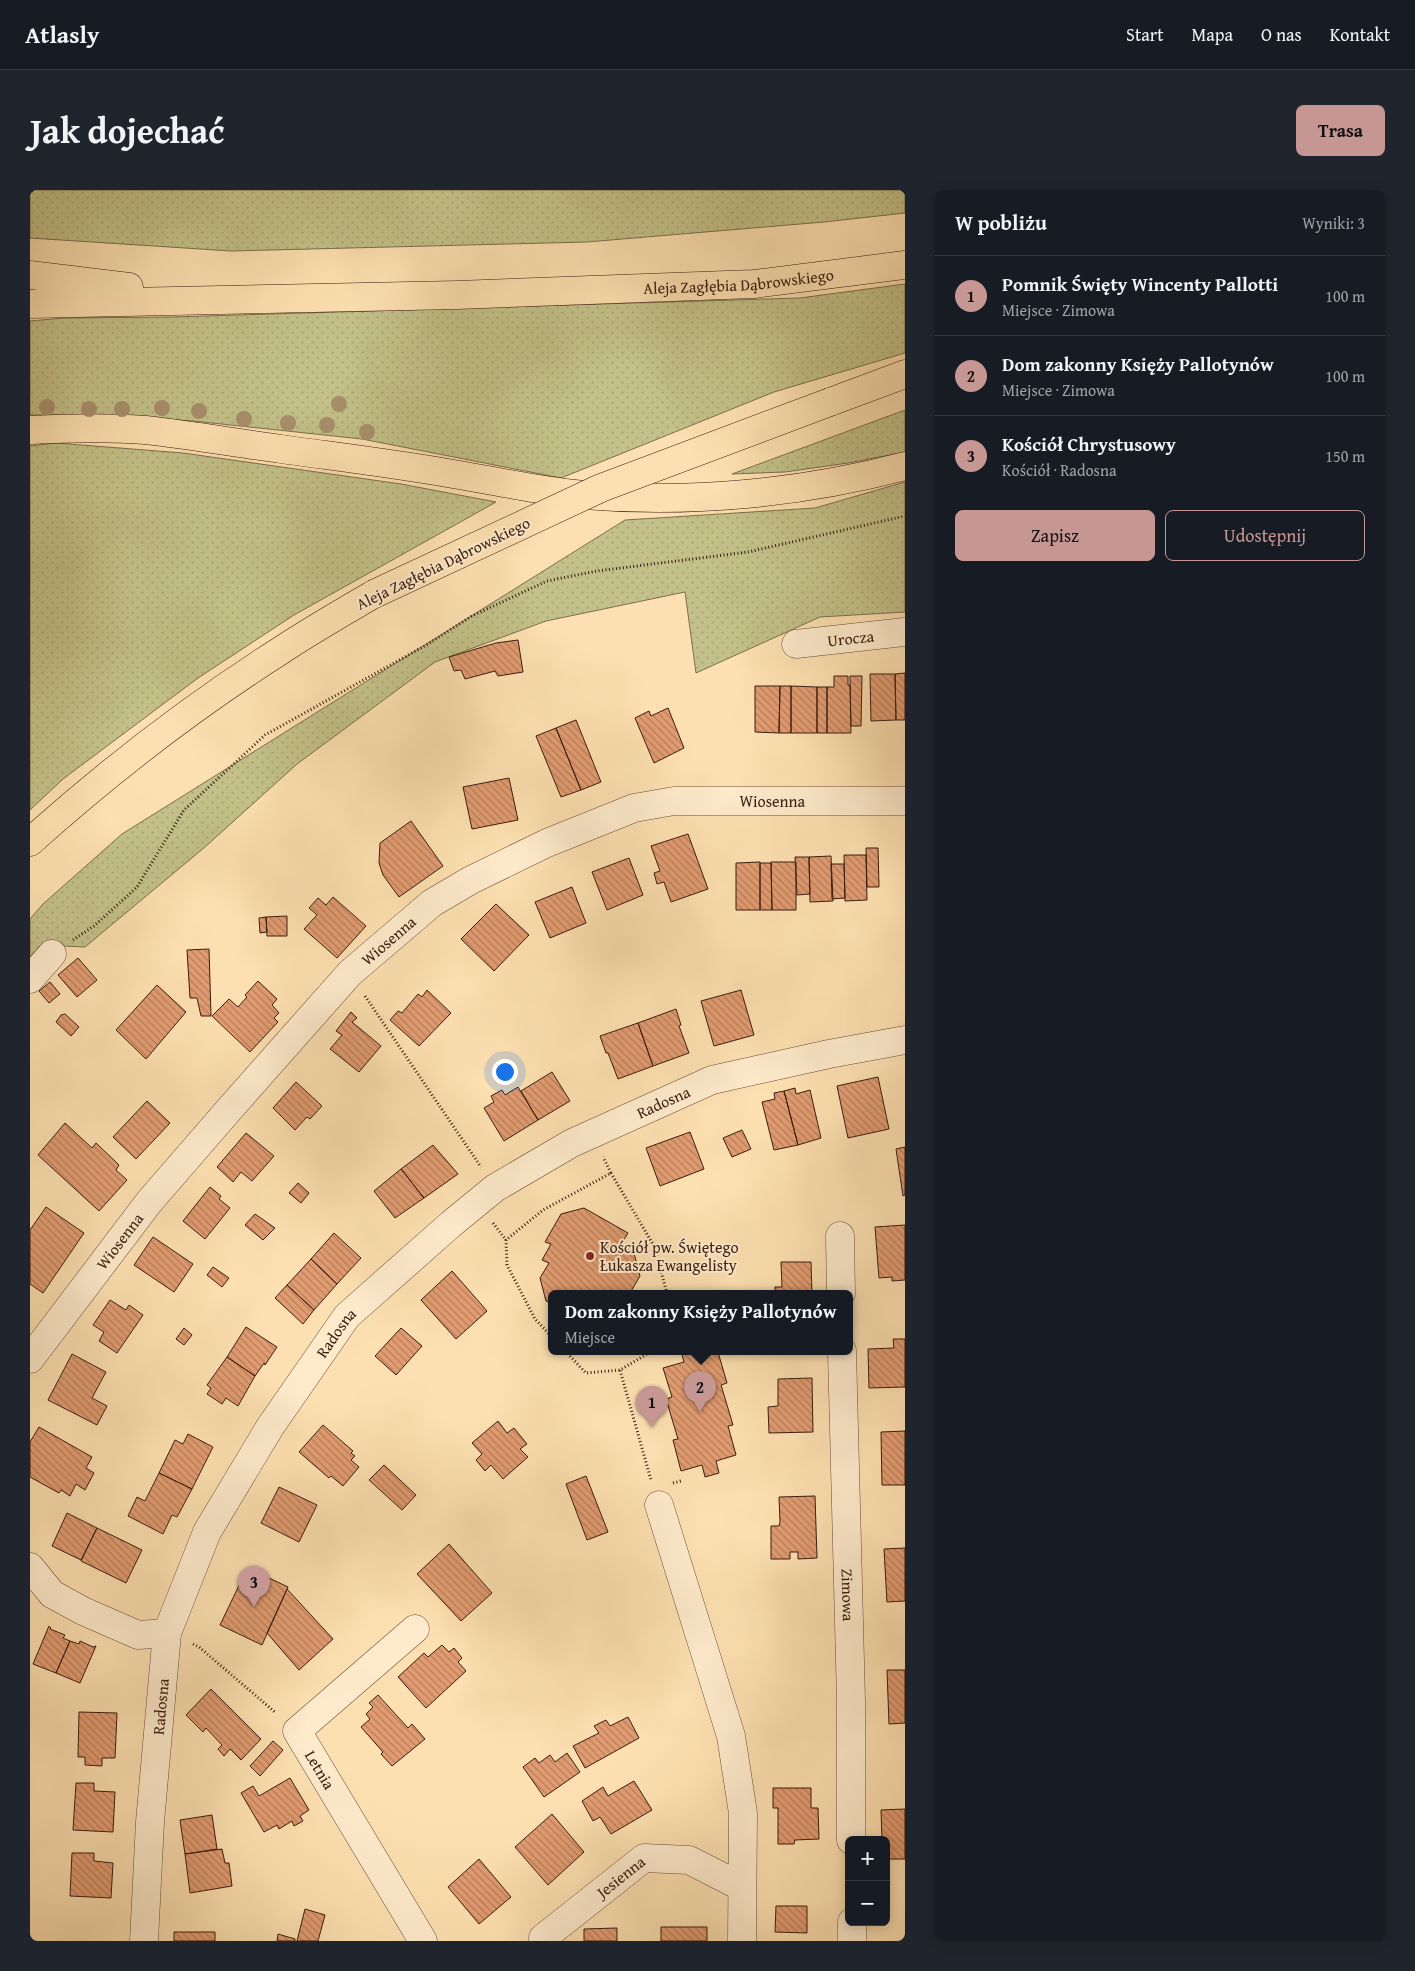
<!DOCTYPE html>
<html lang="pl">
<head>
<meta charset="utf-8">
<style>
  :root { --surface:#171b24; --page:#20242c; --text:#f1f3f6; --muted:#9ea1a6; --line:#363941; --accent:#c59692 }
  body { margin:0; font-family:"Gentium Book Plus",serif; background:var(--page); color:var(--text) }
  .controls { position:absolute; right:15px; bottom:15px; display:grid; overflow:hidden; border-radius:8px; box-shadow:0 2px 12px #0003 }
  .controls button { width:45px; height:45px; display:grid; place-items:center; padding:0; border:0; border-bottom:1px solid var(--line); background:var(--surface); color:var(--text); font:25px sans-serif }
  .you { position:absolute; left:474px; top:881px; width:18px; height:18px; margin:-12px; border:4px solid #fff; border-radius:50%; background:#1a73e8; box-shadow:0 0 0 8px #1a73e833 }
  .badge { display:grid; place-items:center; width:32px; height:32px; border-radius:50%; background:var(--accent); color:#111; font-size:16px; font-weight:700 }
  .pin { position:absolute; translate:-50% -41px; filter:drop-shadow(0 1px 2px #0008) }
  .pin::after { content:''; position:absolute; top:26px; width:18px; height:15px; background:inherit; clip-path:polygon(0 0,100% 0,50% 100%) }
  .popup { position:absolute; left:518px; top:1100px; width:305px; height:65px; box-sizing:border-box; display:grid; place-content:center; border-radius:8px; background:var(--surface); filter:drop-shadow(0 1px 4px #0005); font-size:16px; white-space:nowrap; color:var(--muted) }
  .popup b { font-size:19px; color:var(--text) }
  .popup::after { content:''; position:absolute; left:50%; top:100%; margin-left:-10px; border:10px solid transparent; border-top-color:var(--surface) }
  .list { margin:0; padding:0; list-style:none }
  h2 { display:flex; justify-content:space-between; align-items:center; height:65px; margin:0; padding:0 20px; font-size:21px }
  h2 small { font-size:16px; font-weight:400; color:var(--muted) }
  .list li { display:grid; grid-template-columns:32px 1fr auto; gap:15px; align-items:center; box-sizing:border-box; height:80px; padding:0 20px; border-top:1px solid var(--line) }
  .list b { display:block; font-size:19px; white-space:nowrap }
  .list p { margin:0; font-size:16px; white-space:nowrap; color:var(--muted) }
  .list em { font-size:16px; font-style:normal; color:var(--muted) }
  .actions { display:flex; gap:10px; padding:15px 20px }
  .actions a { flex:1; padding:11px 0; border:1px solid var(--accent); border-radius:8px; text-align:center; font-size:18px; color:var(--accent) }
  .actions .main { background:var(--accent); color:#111 }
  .map { position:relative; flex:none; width:875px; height:1751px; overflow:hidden; border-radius:8px }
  header { display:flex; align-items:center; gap:30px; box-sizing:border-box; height:70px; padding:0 25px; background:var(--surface); border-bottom:1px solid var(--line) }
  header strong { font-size:24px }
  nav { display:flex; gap:28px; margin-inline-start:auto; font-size:18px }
  .intro { display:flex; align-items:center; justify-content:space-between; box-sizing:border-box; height:120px; padding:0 30px }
  h1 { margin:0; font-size:35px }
  .button { padding:12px 22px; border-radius:8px; background:var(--accent); color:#111; font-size:18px; font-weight:700 }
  main { display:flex; gap:30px; padding:0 30px }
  aside { flex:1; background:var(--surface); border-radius:8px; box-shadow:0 2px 12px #0003 }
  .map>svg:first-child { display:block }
  .grass { fill:url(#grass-dots); stroke:#7e6e4c }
  .building { fill:url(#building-back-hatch); stroke:#3a1b0f }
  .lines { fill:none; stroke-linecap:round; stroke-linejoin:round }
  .minor-casing { stroke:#6b4c38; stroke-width:29 }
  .major-casing { stroke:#3a1b0f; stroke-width:29 }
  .path { stroke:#3a1b0f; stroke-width:3; stroke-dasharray:1 2.5; stroke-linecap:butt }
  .minor { stroke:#feebcc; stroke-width:28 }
  .major { stroke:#fde0b1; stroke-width:28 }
  .major-bridge-casing { stroke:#3a1b0f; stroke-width:29; stroke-linecap:butt }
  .major-bridge { stroke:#fde0b1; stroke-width:28 }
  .tree { fill:#a88f6c }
  .poi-dot { fill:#8f2418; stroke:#feebcc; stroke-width:2 }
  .labels { text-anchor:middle; stroke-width:4; stroke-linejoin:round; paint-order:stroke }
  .street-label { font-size:16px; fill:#3a1b0f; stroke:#feebcc }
  .poi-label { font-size:16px; fill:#3a1b0f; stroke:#feebcc; text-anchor:start }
</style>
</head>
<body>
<header>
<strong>Atlasly</strong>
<nav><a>Start</a><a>Mapa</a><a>O nas</a><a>Kontakt</a></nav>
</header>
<div class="intro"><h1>Jak dojechać</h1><a class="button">Trasa</a></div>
<main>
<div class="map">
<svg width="875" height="1751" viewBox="0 0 875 1751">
  <defs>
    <pattern id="grass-dots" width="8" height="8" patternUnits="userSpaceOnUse" patternTransform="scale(1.25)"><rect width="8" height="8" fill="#c3c189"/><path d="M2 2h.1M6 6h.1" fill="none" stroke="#a8a575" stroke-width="1.8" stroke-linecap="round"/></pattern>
    <pattern id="building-back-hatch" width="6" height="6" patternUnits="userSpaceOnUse" patternTransform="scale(1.25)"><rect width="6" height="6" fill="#e29c71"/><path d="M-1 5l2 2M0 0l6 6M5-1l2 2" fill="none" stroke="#b87e5b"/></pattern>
  </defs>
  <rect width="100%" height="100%" fill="#fde0b1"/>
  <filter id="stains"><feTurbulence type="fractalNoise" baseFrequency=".004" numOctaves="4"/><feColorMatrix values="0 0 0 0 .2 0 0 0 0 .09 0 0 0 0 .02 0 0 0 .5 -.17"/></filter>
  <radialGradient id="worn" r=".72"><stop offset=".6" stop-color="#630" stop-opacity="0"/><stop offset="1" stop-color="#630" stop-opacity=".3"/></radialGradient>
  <path class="grass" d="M0,0H875V23L794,32L557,52L201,61L0,48Z
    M875,94V163L744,202L531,288L332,249L163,231L76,225H0V131L34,128L142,127L770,108Z
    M875,220V262L818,273L755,282L702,284Z
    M26,253L153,263L371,294L466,312L264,425L168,488L33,589L0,620V256Z
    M875,292V422L790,427L666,483L655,402L516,431L405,472L267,574L175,657L55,757L11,755L0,767V729L13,714L92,644L595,330L785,318Z"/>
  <path class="building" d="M488,450L493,482L468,486L465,481L435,489L431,480L424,481L419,467L466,453Z
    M875,483V530H866L865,484Z
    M840,484H865L866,530L841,531Z
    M804,486H818V495H820L821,543H797V497H804Z
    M820,486H832L831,536H821Z
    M725,496H750L749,543L725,542Z
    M750,496H761V543H749Z
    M761,496L787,497V543H761Z
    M787,497H797V543H787Z
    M638,518L654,558L624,573L605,528L619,521L621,526Z
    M546,530L571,592L551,600L526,538Z
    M526,538L551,600L531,607L506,546Z
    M479,588L488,630L442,639L433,597Z
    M381,631L413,676L369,707L353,685L349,673L350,653Z
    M658,644L678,699L641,712L634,692L627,694L624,683L630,681L621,656Z
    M836,658H848L849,697H837Z
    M814,665H836L837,710L815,711Z
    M801,666L803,711L780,712L779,667Z
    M765,667H779L780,704L767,705Z
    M599,668L613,705L577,720L562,682Z
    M730,672V720H706V673Z
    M741,672H766V720H742Z
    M730,673H741L742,720H730Z
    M801,674H814L815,708L802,709Z
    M542,697L556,733L520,748L505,712Z
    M303,707L336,736L307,768L274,739L287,725L279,718L288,708L296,715Z
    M466,714L499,745L464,781L431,749Z
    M257,726V746H237L236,727Z
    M236,727L237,742L230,743L229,728Z
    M179,759L181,826H171L167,808H160L157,760Z
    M48,768L67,790L47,807L28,785Z
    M228,791L247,809L242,815L249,823L244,828L248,832L220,862L182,826L199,809L208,817L217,807L215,805Z
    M20,792L30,804L19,813L9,801Z
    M127,795L156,822L116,869L86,840Z
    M397,800L421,823L389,856L360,830L368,821L372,823L388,804L392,807Z
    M711,800L724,845L684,856L671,811Z
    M646,819L651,835L649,836L659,863L623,876L608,833Z
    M321,822L327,828L322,832L351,856L329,882L300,859L312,845L306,841Z
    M35,824L49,837L41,846L26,832L31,825Z
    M608,833L623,876L588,889L578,863H576L570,846Z
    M522,882L540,911L508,930L491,901Z
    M848,887L859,939L818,948L807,896Z
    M266,892L292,916L280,929L277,927L265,940L243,918Z
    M488,897L508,930L474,951L454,918L464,912L461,906L472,900L475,905Z
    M765,898L766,904L780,900L791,948L768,955L754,901Z
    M754,901L768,955L744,960L732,912L745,909L744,903Z
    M117,911L140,933L106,969L83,947Z
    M35,933L62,958L66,953L89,975L86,980L97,990L69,1021L8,965Z
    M712,940L721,959L702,967L693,948Z
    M660,942L674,979L630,996L616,958Z
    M216,943L244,966L222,991L211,982L203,992L187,977Z
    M403,955L428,984L394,1008L371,979Z
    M875,957V1005L873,1006L866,959Z
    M371,979L394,1008L365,1028L344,1001Z
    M268,993L279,1003L271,1013L259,1003Z
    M180,997L191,1006L189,1009L200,1018L175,1049L153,1031Z
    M16,1017L54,1043L13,1103L0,1094V1040Z
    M554,1018L598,1043L591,1055L604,1063L610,1086L600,1103H521V1114L516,1111L510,1088L519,1073L512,1070L521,1054L515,1052L531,1024Z
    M225,1024L245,1038L233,1050L215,1035Z
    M875,1035V1090L862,1091V1087L849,1088L845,1037Z
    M304,1043L331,1068L307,1094L281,1069Z
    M123,1047L163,1074L144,1102L104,1075Z
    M281,1069L307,1094L284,1120L257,1095Z
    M751,1072H781L782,1103H745V1097H752Z
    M183,1077L199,1088L192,1097L177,1085Z
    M422,1081L457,1121L426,1149L391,1110Z
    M257,1095L284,1120L273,1134L245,1108Z
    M80,1110L96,1120L99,1115L113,1125L87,1163L69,1151L74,1142L63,1135Z
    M216,1137L247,1157L235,1175L234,1173L225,1186L197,1167Z
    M154,1138L162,1145L154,1155L146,1149Z
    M371,1138L392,1156L366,1185L345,1166Z
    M863,1149H875V1197L839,1198L838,1159L864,1158Z
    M651,1161H666L668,1168L688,1162L697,1193L691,1195L703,1235L698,1236L706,1265L686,1271L689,1283L675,1287L672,1275L651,1281L643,1250L648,1249L636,1209L642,1207L633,1178L654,1172Z
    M42,1164L76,1182L62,1208L77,1216L67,1235L18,1210Z
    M197,1167L225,1186L208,1216L196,1208L192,1214L177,1204L181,1198L177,1195Z
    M782,1188L783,1242L739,1243L738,1217L748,1216V1189Z
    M468,1231L477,1243L484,1238L497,1254L490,1259L498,1267L473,1289L461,1275L455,1281L446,1270L452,1264L442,1253Z
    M293,1235L323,1261L321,1263L325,1266L321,1270L329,1277L313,1296L301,1286L299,1288L269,1262Z
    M9,1237L62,1267L56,1278L64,1283L55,1300L46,1294L40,1306L31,1300L29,1303L0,1287V1252Z
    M875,1241V1295H852L851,1242Z
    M158,1244L183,1257L162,1299L129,1283L145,1250L153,1254Z
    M354,1275L386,1305L372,1320L339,1290Z
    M129,1283L162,1299L147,1327L142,1325L133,1344L98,1326L107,1307L115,1311Z
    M556,1286L578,1342L557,1350L536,1294Z
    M249,1297L287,1315L269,1352L231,1333Z
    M785,1306L787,1368L768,1369V1362H760V1369H741V1336H749L750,1332L749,1307Z
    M37,1323L67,1338L51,1370L22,1356Z
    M67,1338L112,1360L96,1393L51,1371Z
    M419,1354L462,1403L431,1431L387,1384Z
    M875,1358V1411L857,1412L854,1359Z
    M220,1379L258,1397L232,1455L190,1435L213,1387L215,1388Z
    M257,1399L303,1449L269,1480L237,1443Z
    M19,1436L21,1438L20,1439L35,1445L33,1448L40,1451L26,1483L3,1474Z
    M40,1451L49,1454L50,1451L63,1457L66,1456L50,1493L26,1483Z
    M412,1455L419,1462L424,1458L432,1468L428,1472L436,1481L396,1518L368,1487L394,1463L398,1467Z
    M857,1480H875V1533L859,1534Z
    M181,1499L231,1549L211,1570L200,1559L194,1566L188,1559L192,1555L176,1538L173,1542L156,1525Z
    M348,1505L378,1538L382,1534L395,1549L362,1576L351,1564L353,1562L331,1537L340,1529L336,1524L343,1517L339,1513Z
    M49,1522L87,1523L85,1568H72V1576L55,1575V1567H48Z
    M598,1527L609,1548L555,1578L543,1556L569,1543L564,1536L576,1530L580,1536Z
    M243,1551L253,1560L230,1586L220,1576Z
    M537,1563L550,1582L514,1607L493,1577L505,1568L509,1573L520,1565L525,1572Z
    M260,1588L279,1620L270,1626L273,1631L264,1636L262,1631L249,1639L247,1635L234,1642L211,1603L223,1596L229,1606Z
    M604,1591L622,1620L581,1644L570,1627L563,1631L552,1611L573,1597L578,1606Z
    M46,1593H64V1601L85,1602L83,1642L43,1640Z
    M743,1598H781V1618H788L789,1649L765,1650L764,1654H748V1618H743Z
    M875,1619V1669H856V1650H852L851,1620Z
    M522,1624L554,1662L518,1695L485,1657Z
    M182,1625L187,1659L155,1664L150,1630Z
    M192,1659L195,1673H199L202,1696L160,1703L155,1664Z
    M42,1663H64V1671L83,1673L81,1708L40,1706Z
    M449,1669L481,1707L449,1734L418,1697Z
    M746,1716H777V1743L745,1742Z
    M275,1719L295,1725L288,1751H267Z
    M631,1737H677V1751H631Z
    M587,1738V1751H554V1739Z
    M144,1742H185V1751H144Z
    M248,1744L265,1749V1751H247Z"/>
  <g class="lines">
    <defs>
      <g id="minor">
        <path id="s1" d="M766,454L875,442"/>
        <path d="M0,789L22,764"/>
        <path d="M810,1046L811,1103"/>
        <path id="s2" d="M812,1161L821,1510V1650"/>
        <path id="s3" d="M0,1169L119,1012L197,922L320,783L402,713L441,690L517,653L604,618L644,611H875"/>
        <path d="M629,1315L701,1546L713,1623L712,1751"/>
        <path d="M0,1377L22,1404L53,1421L108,1445L137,1443"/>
        <path id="s4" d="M385,1439L267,1541L393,1751"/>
        <path d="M822,1732V1751"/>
        <path id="s5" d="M513,1748L614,1668L659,1670L712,1697"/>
        <path id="s6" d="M114,1751L120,1632L137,1443L177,1342L240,1237L317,1126L421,1034L465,998L542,953L682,890L799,864L875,850"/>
      </g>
      <g id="major">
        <path d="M0,85L99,97"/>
        <path id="s7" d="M0,114L427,105L724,94L875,75"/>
        <path d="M800,212L875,184"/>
        <path d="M0,240C38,238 77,237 115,240C161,245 206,253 251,259C308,267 366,274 423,284C466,291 510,301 554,305C660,314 772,303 875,276"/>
        <path d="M0,652C78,582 162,517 250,461C280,441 313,422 344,404"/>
      </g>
    </defs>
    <use href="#minor" class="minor-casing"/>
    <use href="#major" class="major-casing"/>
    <path class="path" d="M43,750L64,736L107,697L154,620L235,545L398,454L442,426L517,391L567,381L718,362L875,326
      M335,806L451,977
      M581,983L624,1056L637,1103
      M463,1033L476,1050
      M521,1146L505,1129L477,1075L476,1050L513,1020L581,983L573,967
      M535,1161L556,1183L590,1180
      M618,1161L617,1164L590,1180L621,1290
      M643,1293L651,1291
      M163,1454L169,1457L246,1523"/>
    <use href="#minor" class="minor"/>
    <use href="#major" class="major"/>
    <defs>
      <path id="major-bridge" d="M344,404L571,298L800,212"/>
    </defs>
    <use href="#major-bridge" class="major-bridge-casing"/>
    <use href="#major-bridge" class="major-bridge"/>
  </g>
  <g class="tree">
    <circle cx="309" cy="214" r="8"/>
    <circle cx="17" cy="217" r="8"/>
    <circle cx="132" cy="218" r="8"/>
    <circle cx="59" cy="219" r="8"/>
    <circle cx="92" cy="219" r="8"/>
    <circle cx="169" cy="221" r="8"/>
    <circle cx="214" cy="229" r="8"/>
    <circle cx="258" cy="233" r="8"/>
    <circle cx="297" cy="235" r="8"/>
    <circle cx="337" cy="242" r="8"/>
  </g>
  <circle class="poi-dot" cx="560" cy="1066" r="5"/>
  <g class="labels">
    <g class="street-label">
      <text dy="6" stroke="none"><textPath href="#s7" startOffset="709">Aleja Zagłębia Dąbrowskiego</textPath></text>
      <text transform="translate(413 373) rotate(-26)" y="6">Aleja Zagłębia Dąbrowskiego</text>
      <text dy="6" stroke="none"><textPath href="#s1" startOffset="55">Urocza</textPath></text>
      <text dy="6" stroke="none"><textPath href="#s3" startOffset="972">Wiosenna</textPath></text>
      <text dy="6" stroke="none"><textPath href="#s3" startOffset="552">Wiosenna</textPath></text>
      <text dy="6" stroke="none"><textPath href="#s6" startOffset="1060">Radosna</textPath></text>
      <text dy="6" stroke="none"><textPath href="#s3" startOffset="148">Wiosenna</textPath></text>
      <text dy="6" stroke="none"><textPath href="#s6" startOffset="655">Radosna</textPath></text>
      <text dy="6" stroke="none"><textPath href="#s2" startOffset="244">Zimowa</textPath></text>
      <text dy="6" stroke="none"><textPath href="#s6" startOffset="235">Radosna</textPath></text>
      <text dy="6" stroke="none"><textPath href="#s4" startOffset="201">Letnia</textPath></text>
      <text dy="6" stroke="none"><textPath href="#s5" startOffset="99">Jesienna</textPath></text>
    </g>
    <g class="poi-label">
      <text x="570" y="1063">Kościół pw. Świętego<tspan x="570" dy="18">Łukasza Ewangelisty</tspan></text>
    </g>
  </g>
  <rect width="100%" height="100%" filter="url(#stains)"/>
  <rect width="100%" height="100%" fill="url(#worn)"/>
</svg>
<div class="controls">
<button>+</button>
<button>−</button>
</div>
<div class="you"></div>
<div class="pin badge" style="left:622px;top:1237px">1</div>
<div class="pin badge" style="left:670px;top:1222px">2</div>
<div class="popup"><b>Dom zakonny Księży Pallotynów</b>Miejsce</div>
<div class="pin badge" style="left:224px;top:1417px">3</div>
</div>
<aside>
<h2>W pobliżu<small>Wyniki: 3</small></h2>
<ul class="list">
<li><span class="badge">1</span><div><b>Pomnik Święty Wincenty Pallotti</b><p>Miejsce · Zimowa</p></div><em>100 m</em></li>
<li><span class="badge">2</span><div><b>Dom zakonny Księży Pallotynów</b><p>Miejsce · Zimowa</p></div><em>100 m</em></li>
<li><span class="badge">3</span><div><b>Kościół Chrystusowy</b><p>Kościół · Radosna</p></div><em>150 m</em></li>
</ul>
<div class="actions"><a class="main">Zapisz</a><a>Udostępnij</a></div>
</aside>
</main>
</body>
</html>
